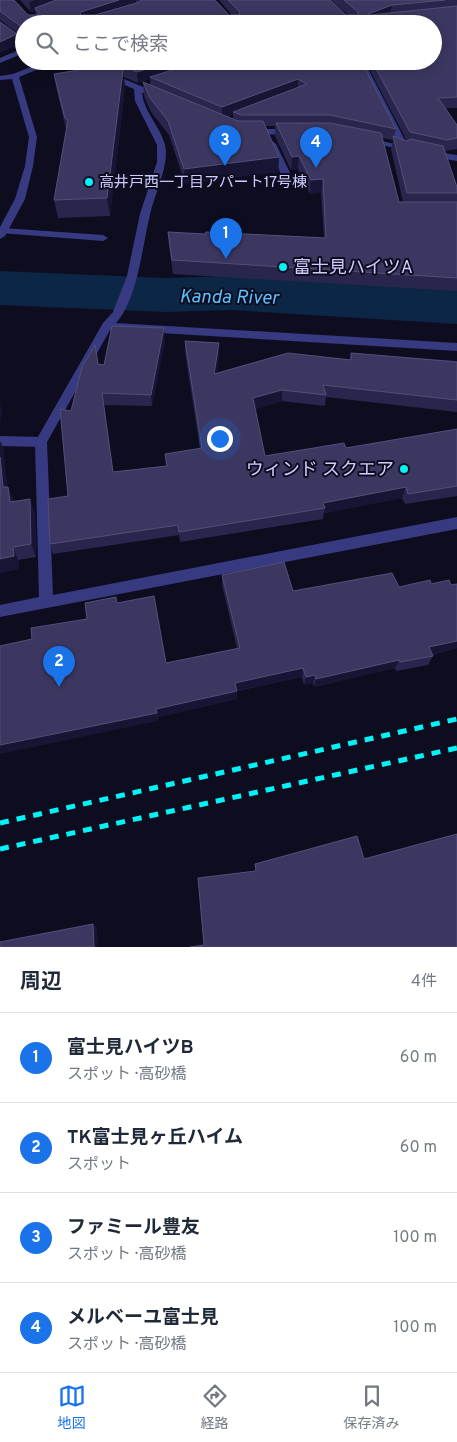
<!DOCTYPE html>
<html lang="ja">
<head>
<meta charset="utf-8">
<style>
  :root { --surface:#fff; --page:#f2f2f3; --text:#1f2937; --muted:#747a83; --line:#e0e1e3; --accent:#1a73e8 }
  body { margin:0; font-family:Overpass,"Noto Sans JP",sans-serif; background:var(--page); color:var(--text) }
  .you { position:absolute; left:219px; top:438px; width:18px; height:18px; margin:-12px; border:4px solid #fff; border-radius:50%; background:#1a73e8; box-shadow:0 0 0 8px #1a73e833 }
  .badge { display:grid; place-items:center; width:32px; height:32px; border-radius:50%; background:var(--accent); color:#fff; font-size:16px; font-weight:700 }
  .pin { position:absolute; translate:-50% -41px; filter:drop-shadow(0 1px 2px #0008) }
  .pin::after { content:''; position:absolute; top:26px; width:18px; height:15px; background:inherit; clip-path:polygon(0 0,100% 0,50% 100%) }
  .list { margin:0; padding:0; list-style:none }
  h2 { display:flex; justify-content:space-between; align-items:center; height:65px; margin:0; padding:0 20px; font-size:21px }
  h2 small { font-size:16px; font-weight:400; color:var(--muted) }
  .list li { display:grid; grid-template-columns:32px 1fr auto; gap:15px; align-items:center; box-sizing:border-box; height:90px; padding:0 20px; border-top:1px solid var(--line) }
  .list b { display:block; font-size:19px; white-space:nowrap }
  .list p { margin:0; font-size:16px; white-space:nowrap; color:var(--muted) }
  .list em { font-size:16px; font-style:normal; color:var(--muted) }
  .icon { flex:none; width:28px; height:28px; fill:none; stroke:currentColor; stroke-width:2; stroke-linecap:round; stroke-linejoin:round }
  .map { position:relative; flex:none; width:457px; height:947px; overflow:hidden }
  .search { position:absolute; background:var(--surface); box-shadow:0 2px 12px #0003; left:15px; right:15px; top:15px; height:55px; display:flex; align-items:center; gap:12px; box-sizing:border-box; padding:0 18px; border-radius:28px; color:var(--muted); font-size:19px }
  .sheet { height:425px; background:var(--surface) }
  nav { display:flex; justify-content:space-around; align-items:center; box-sizing:border-box; height:70px; border-top:1px solid var(--line); background:var(--surface); font-size:14px; color:var(--muted) }
  nav a { display:grid; justify-items:center; gap:2px }
  nav .on { color:var(--accent) }
  .map>svg:first-child { display:block }
  .lines { fill:none; stroke-linecap:round; stroke-linejoin:round }
  .river { fill:#0c2645; fill-rule:evenodd }
  .service { fill:#373a80; fill-rule:evenodd }
  .pedestrian { fill:#373a80; fill-rule:evenodd }
  .minor { fill:#373a80; fill-rule:evenodd }
  .tertiary { fill:#373a80; fill-rule:evenodd }
  .rail { stroke:#00f3f7; stroke-width:5; stroke-dasharray:9 8; stroke-linecap:butt }
  .wall { fill:#29264e; fill-rule:evenodd }
  .shaded-wall { fill:#171434 }
  .building { fill:#3b3761; stroke:#524f7a }
  .poi-dot { fill:#00f3f7; stroke:#0e0d20; stroke-width:2 }
  .labels { text-anchor:middle; stroke-width:4; stroke-linejoin:round; paint-order:stroke }
  .far-poi-label { font-size:15px; fill:#cdccff; stroke:#0e0d20; text-anchor:start }
  .poi-label { font-size:18px; fill:#cdccff; stroke:#0e0d20; text-anchor:start }
  .water-label { font-size:19px; font-style:italic; fill:#5ac0ff; stroke:#0e0d20 }
</style>
</head>
<body>
<div class="map">
<svg width="457" height="947" viewBox="0 0 457 947">
  <rect width="100%" height="100%" fill="#0e0d20"/>
  <g class="lines">
    <path class="river" d="M0,271L166,278L230,276L457,290V324L230,310L166,312L0,305Z"/>
    <path class="service" d="M0,22L24,40V46L0,28Z
      M24,48V53L0,63V58Z
      M3,228L103,235L108,238L103,241L0,233V229Z
      M0,436L41,437L47,442L41,447L0,446Z"/>
    <path class="pedestrian" d="M272,141L276,144L293,179L291,181L283,179L268,144Z"/>
    <path class="minor" d="M70,61H81L148,89V93H142C144,112 160,126 165,145C170,164 154,195 150,215C142,246 138,299 116,323L457,343V351L110,330L47,442L53,595L457,517V529L0,617V605L39,597L35,442L103,323L113,312L127,276L140,214L157,162V145L135,101L134,89Z
      M356,61H364L409,148L412,150L411,152L365,141L369,138L399,145Z
      M292,129L295,130V134L252,135L248,132L252,129Z
      M430,151L457,155V161L427,156L426,154Z"/>
    <path class="tertiary" d="M46,61H58L19,77L37,137L33,166L25,199L5,236L0,239V227L15,199L25,166L29,137L12,79L0,80V76L13,74Z"/>
    <path class="rail" d="M0,823L457,719
      M0,849L457,748"/>
  </g>
  <path class="wall" d="M0,0L28,15H36L35,11L31,12L20,0H215L229,15H232L219,0H330L346,15H348L331,0H457V108H446L457,125V149L444,151L457,187V291L173,274L169,246L168,232L205,234L324,238L321,192L310,194L298,169L291,170L275,136V126H265L279,157L278,172L185,183L169,135L151,112L144,96L143,82L150,85V79L138,83L124,77L125,87L110,216L58,218L54,200L66,129L57,91L54,74L78,71V68L95,65L86,61H361L396,129L394,137L407,141L365,61H433V24H24V38L0,20ZM233,114V119L227,117ZM382,138L393,140L391,149L403,202H399Z
    M165,340L152,406L104,405L113,472L166,466L165,454L200,449L185,352V341L219,355L216,373L350,360L351,353L457,361V412L326,397L325,406L282,401L255,409L265,456L346,448L457,429V496L405,504L402,498L324,513L323,519L180,542L179,535L53,554L50,544L68,496L71,411L104,365Z
    M0,441L3,448L7,487H8L14,502L35,512L36,557L18,560L19,569L0,573Z
    M222,575L293,591L399,587L457,648L432,655L433,656L428,665L396,671L395,668L314,687L313,683L304,685L302,677L237,691V699L158,717V721L32,639L87,619L117,603L166,663L237,648L222,585Z"/>
  <path class="shaded-wall" d="M35,0H67L35,8V11L31,12L29,2Z
    M119,0H136V5L82,22L80,15L81,12Z
    M392,5L390,15L368,24V14Z
    M54,20V24H44Z
    M17,34L20,45L0,53V42Z
    M173,61H209L150,77V79L138,83L137,72Z
    M123,70L125,87L110,216L107,198Z
    M298,79V90L233,112V114L222,118V107Z
    M299,156L298,169L291,170L292,157Z
    M279,157L278,172L185,183L184,169Z
    M323,179L321,192L310,194L311,180Z
    M164,328L165,340L152,406L151,395Z
    M219,343V355L214,386V374Z
    M282,390V401L252,410L253,398Z
    M102,393L104,405L115,483L113,472Z
    M0,405L2,409L0,426Z
    M0,441L3,448L9,501L3,487L0,457Z
    M8,487L14,500L15,515L10,502Z
    M406,487L402,498L324,513L325,508L323,503Z
    M30,499L35,512L36,557L31,544Z
    M13,547L18,560L19,569L0,573V559Z
    M457,641V648L425,656L429,647Z
    M399,660L395,668L314,687L316,679Z
    M303,668L302,677L235,691V683Z
    M315,675L313,683L304,685L306,677Z
    M237,691V699L158,717L156,709Z
    M157,713L158,721L0,754V745Z
    M93,924L97,928L98,947H94Z"/>
  <path class="building" d="M0,0H14L28,15H37L39,14L35,8L56,0H119L81,12L80,15H95L140,2L141,0H215L229,15H239L240,12L228,0H330L346,15H358V12L344,0H445L392,5L368,14L370,15L457,6V97L438,98L457,125V138L447,140L410,132L372,61H433V24H58L54,20L44,24H24V32L23,28L0,11Z
    M0,22L17,34L0,42Z
    M101,61H103L123,70L107,198L54,200L68,120L65,118L54,74L79,70L78,68L103,63Z
    M111,61H173L137,72Z
    M201,61H361L396,129L330,115H241L233,112L307,84L298,79L222,107L150,77Z
    M143,82L238,121H263L279,157L184,169L168,121L150,98Z
    M276,123H330L381,133L399,202H457V278L172,260L168,232L205,234L206,232L326,238L323,179L311,180L299,156L292,157Z
    M393,136L407,141L411,139L443,146L457,187V193H407Z
    M112,326L164,328L151,395L102,393L113,472L167,466L165,454L202,448L185,341L219,343L214,374L288,353L351,360V353L457,362V400L323,385L326,395L282,390L253,398L265,456L344,443L346,448L457,429V486L408,494L406,487L323,503L325,508L179,532L178,525L50,544L48,499L68,496L60,409L71,411L82,367L95,345L98,364L104,365Z
    M0,457L3,487H8L10,502L30,499L31,544L13,547L14,556L0,559Z
    M284,562L293,591L392,573L399,587L430,580L431,584L449,580L451,585L457,584V641L429,647L433,656L400,662L399,660L316,679L315,675L306,677L303,668L235,683L237,691L156,709L157,713L0,745V646L32,639L31,628L87,619L85,603L116,597L117,603L154,596L166,663L240,648L222,575Z
    M457,834V947H190L204,945L198,878L256,871L255,864L357,836L364,859Z
    M93,924L94,947H0V942Z"/>
  <g class="poi-dot">
    <circle cx="89" cy="182" r="5"/>
    <circle cx="283" cy="267" r="5"/>
    <circle cx="404" cy="469" r="5"/>
  </g>
  <g class="labels">
    <g class="far-poi-label">
      <text x="99" y="187">高井戸西一丁目アパート17号棟</text>
    </g>
    <g class="poi-label">
      <text x="293" y="273">富士見ハイツA</text>
      <text x="394" y="475" text-anchor="end">ウィンド スクエア</text>
    </g>
    <g class="water-label">
      <text transform="translate(229 296) rotate(1)" y="7">Kanda River</text>
    </g>
  </g>
</svg>
<div class="you"></div>
<div class="pin badge" style="left:226px;top:259px">1</div>
<div class="pin badge" style="left:59px;top:687px">2</div>
<div class="pin badge" style="left:225px;top:166px">3</div>
<div class="pin badge" style="left:316px;top:168px">4</div>
<div class="search"><svg class="icon" aria-label="search" viewBox="0 0 24 24"><circle cx="10" cy="10" r="6"/><path d="M15 15l6 6"/></svg>ここで検索</div>
</div>
<section class="sheet">
<h2>周辺<small>4件</small></h2>
<ul class="list">
<li><span class="badge">1</span><div><b>富士見ハイツB</b><p>スポット · 高砂橋</p></div><em>60 m</em></li>
<li><span class="badge">2</span><div><b>TK富士見ヶ丘ハイム</b><p>スポット</p></div><em>60 m</em></li>
<li><span class="badge">3</span><div><b>ファミール豊友</b><p>スポット · 高砂橋</p></div><em>100 m</em></li>
<li><span class="badge">4</span><div><b>メルベーユ富士見</b><p>スポット · 高砂橋</p></div><em>100 m</em></li>
</ul>
</section>
<nav>
<a class="on"><svg class="icon" aria-label="map" viewBox="0 0 24 24"><path d="M3 6l6-2 6 2 6-2v14l-6 2-6-2-6 2zM9 4v14M15 6v14"/></svg>地図</a>
<a><svg class="icon" aria-label="directions" viewBox="0 0 24 24"><path d="M12 3l9 9-9 9-9-9zM9 14v-3h6M13 9l2 2-2 2"/></svg>経路</a>
<a><svg class="icon" aria-label="saved" viewBox="0 0 24 24"><path d="M7 4h10v16l-5-4-5 4z"/></svg>保存済み</a>
</nav>
</body>
</html>
